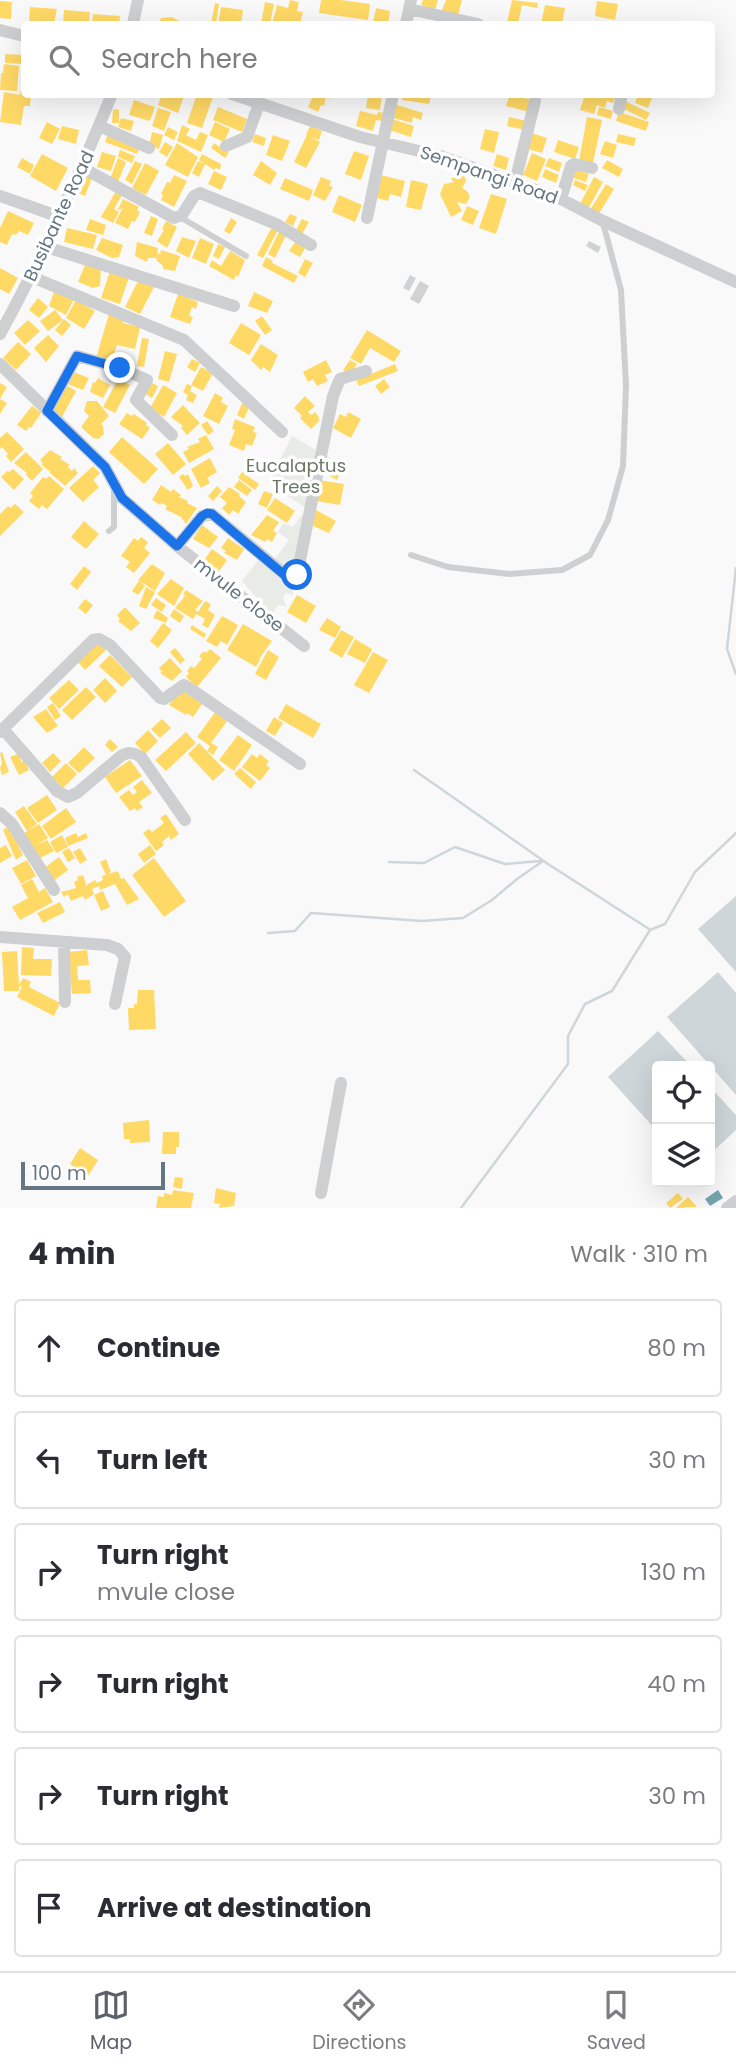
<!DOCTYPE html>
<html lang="en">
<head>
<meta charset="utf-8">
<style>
  :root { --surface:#fff; --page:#f7f7f7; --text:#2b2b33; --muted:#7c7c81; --line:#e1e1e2; --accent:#5c6169 }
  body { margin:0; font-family:Poppins,sans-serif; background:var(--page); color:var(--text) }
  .controls { position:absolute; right:21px; bottom:21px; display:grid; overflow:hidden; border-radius:7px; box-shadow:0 7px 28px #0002 }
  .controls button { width:63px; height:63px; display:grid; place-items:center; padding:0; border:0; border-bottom:2px solid var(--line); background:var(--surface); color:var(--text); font:35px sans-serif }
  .scale { position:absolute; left:21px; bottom:18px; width:144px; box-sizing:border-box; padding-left:7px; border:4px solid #657683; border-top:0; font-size:19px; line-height:24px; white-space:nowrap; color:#657683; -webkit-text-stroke:5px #fff; paint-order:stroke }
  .stop { position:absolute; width:21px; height:21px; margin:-16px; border:5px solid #1a73e8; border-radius:50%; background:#fff }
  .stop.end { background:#1a73e8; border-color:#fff; box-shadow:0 2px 7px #0008 }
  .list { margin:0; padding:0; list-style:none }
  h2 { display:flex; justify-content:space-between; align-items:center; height:91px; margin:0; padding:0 28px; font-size:30px }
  h2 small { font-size:23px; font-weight:400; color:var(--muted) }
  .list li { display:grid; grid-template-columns:46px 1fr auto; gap:21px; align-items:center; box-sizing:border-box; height:98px; margin:0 14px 14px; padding:0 14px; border:2px solid var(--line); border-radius:7px }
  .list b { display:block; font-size:26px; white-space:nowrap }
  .list p { margin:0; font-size:23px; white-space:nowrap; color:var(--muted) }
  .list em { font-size:23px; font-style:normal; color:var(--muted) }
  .icon { flex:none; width:38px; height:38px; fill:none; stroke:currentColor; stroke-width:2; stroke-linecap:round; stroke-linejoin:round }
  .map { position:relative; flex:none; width:736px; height:1208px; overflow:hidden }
  .search { position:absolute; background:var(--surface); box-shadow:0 7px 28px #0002; left:21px; right:21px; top:21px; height:77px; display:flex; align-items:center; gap:18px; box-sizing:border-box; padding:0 24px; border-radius:7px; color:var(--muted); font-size:26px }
  .sheet { height:763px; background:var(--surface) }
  nav { display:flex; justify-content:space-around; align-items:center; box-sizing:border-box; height:98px; border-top:2px solid var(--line); background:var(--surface); font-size:19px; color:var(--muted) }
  nav a { display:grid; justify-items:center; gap:4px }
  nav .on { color:var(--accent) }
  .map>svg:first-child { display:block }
  .green { fill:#e8ebe6 }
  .water { fill:#ced6d9 }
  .homes { fill:#ffd966 }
  .public { fill:#76a5af }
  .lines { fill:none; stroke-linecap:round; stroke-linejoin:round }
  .stream { stroke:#ced6d9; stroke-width:2.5 }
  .building { fill:#d0d2d3 }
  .lane { stroke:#cecfd0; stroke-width:6 }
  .street { stroke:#cecfd0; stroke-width:12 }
  .route { stroke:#1a73e8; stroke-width:9 }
  .labels { text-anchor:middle; stroke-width:7; stroke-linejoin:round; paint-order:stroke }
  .street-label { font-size:18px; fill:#657683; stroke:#fff }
  .park-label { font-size:18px; fill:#687a64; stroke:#fff }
</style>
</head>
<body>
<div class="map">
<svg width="736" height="1208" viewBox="0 0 736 1208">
  <rect width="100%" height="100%" fill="#f9f9f9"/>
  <path class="green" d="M292,436L332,459L326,460L309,510L268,483Z
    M302,515L303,517L292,574L274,560L289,540L278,532L283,523L293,527Z
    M261,557L292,582L293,595L285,593L283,599L287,607L279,605L275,609V614L267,610L242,581Z"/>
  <path class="water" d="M736,896V972L698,929Z
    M718,972L736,993V1095L667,1017Z
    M658,1031L691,1066H657V1131L608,1077Z
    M710,1087L736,1115V1130L710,1154Z"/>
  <path class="homes" d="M290,0L299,2L297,11L303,12L300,24H272L277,5L288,8Z
    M321,0H341L370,4L368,20L319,13Z
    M423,0H438L435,10L421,5Z
    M446,0H462L458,15L442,10Z
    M512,0L538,3L537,8L522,5L518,24L507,23Z
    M0,1L12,2L11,19L0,18Z
    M597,1L618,4L615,20L595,16Z
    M265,2L274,4L270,24H261Z
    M215,3L219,4L216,24H211Z
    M545,5L565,8L562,24H541Z
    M30,7L57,9L54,24L29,23Z
    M221,7L243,10L241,24H218Z
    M376,8L390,11L388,24L373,23Z
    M64,10L90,12L89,24H63Z
    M93,14L120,16L119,24H92Z
    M172,17L184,24H159L161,18Z
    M5,54L24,55V64L5,63Z
    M4,64L19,66L17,91L0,90L1,73H3Z
    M20,91L24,92V94H31L30,106H24L21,125L0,122L4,92L20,95Z
    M162,94L184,96L178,113L158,105Z
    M197,94H214L202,128L187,123Z
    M314,94H331L329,99L326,97L324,106L321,105L318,112L308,107Z
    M368,94H382L380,110L366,108Z
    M402,94L431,95L429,104L402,100Z
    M510,94L532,100L529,112L506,106Z
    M585,94H608L615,97L613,103L607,101L605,108L597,105L594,114L580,110Z
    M638,94L653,96L648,108L635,103Z
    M134,100L155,107L150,121L129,115Z
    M625,101L650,113L646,120L622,108Z
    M394,104L423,113L421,120L413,117L412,123L390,117Z
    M218,107L247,119L242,132L213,120Z
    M599,107L613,111L611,119L597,115Z
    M158,108L171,112L164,131L152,126Z
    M113,109L119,110V123H112Z
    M360,111L377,115L378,112L384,113L382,121L376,120L373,131L356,126Z
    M619,112L649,122L646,131L616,121Z
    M509,117L527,121L525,130L507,126Z
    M587,117L602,120L593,163L579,161Z
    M121,118L134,121L131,131L118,127Z
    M392,119L414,126L411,137L389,130Z
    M47,122L60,129L52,144L39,138Z
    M215,122L230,129L224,142L209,135Z
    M182,125L190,129L186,135L196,140L200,132L208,135L201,152L177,141Z
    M62,126L79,130L76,144L58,139Z
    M310,126L322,131L319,140L306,135Z
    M168,127L178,132L174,140L164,135Z
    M485,129L499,132L494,153L480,149Z
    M152,132L163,135L159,149L149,146Z
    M529,132L547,138L542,153L524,148Z
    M108,133L140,146L137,154L105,142Z
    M255,134L266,138L264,146L252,142Z
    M618,134L636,138L634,146L616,142Z
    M273,135L290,141L282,161L266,155Z
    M307,135L320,142L306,168L294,162Z
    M558,140L579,147L575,159L554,152Z
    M605,141L617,145L613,158L600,154Z
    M165,142L173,147L167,157L159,152Z
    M177,143L198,157L188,177L165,165Z
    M214,143L229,153L225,158L211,148Z
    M120,150L135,156L132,163L118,157Z
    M354,151L369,156L361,180L345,174Z
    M102,152L116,156L111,171L97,167Z
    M532,153L546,159L537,181L523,175Z
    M42,154L68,168L56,191L30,176Z
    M202,154L221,164L220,170L216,168L214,170L199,160Z
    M497,154L509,158L506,170L493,166Z
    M22,158L34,165L30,174L17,167Z
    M118,158L126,162L118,182L110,179Z
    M549,158L562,163L559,172L545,166Z
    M607,160L623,169L619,177L602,168Z
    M135,161L142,164L132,184L125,180Z
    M198,161L205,164L199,177L192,173Z
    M261,161L277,173L270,185L253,175Z
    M145,163L159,171L146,195L132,188Z
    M570,168L589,174L586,182L567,176Z
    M545,169L559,175L556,183L542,177Z
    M214,171L227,177L221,190L208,184Z
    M459,174L465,177L466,181L462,188L467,191L470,197L466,204L457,202L462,211L451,217L440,194L444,184L454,182L451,179Z
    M86,175L92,178L85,196L78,193Z
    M174,175L187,181L174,207L161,200L163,195L161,194L167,182L170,183Z
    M381,175L405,181L401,197L390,194L388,201L377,198Z
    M321,177L331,181L329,186L333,187L325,201L313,195Z
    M594,177L603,182L588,209L580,204Z
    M285,178L313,190L309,201L280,189Z
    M411,180L428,184L421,210L406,207Z
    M575,180L588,185L585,191L573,185Z
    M606,184L614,189L598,215L590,210Z
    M116,191L122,195L114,209L119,212L113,223L101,217Z
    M491,194L507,199L496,234L479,228Z
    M339,195L362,205L355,222L332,212Z
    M123,199L139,207L137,210L140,212L135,222L132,221L128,229L115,223L123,207L120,210L118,209Z
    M467,206L479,211L473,225L461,220Z
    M8,211L34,223L28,235L19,231L16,235L12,234L7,245L0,242V228Z
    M290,214L297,217L293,226L285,222Z
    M151,216L158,219L152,236L144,233Z
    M231,218L237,222L230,234L224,231Z
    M90,219L106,225L103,235L86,230Z
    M302,219L309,222L302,234L296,230Z
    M166,221L177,227L167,248L157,241L164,230L162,229Z
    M272,227L278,230L263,258L257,255Z
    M67,228L97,235L93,249L64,242Z
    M279,232L286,235L275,258L268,254Z
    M182,237L196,241L189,258L176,251Z
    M102,238L123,245L119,257L112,258L96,250Z
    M200,238L214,244L206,264L192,258Z
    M137,242L158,248L157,253L160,254L161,250L180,256L175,271L163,269V266L156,260L157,258H148L147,262L135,256Z
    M295,242L305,248L300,257L289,251Z
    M218,244L225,247L219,259L213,256Z
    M230,251L245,260L238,277L236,275L234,280L209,266L212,260L221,266Z
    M266,257L273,261L272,263L298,276L294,283L262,266Z
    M305,259L313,263L305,277L298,273Z
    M85,265L101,266L100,286L93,288L78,282Z
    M0,268L18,278L9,294L0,289Z
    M110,271L129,277L120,304L101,298Z
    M139,279L154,287L140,314L125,307Z
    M55,289L74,299L66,315L49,306Z
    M254,292L273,301L267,313L248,306Z
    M178,294L198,302L196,309L192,307L189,316L193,317L190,324L170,317Z
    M38,298L48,307L39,318L29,310Z
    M76,300L95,311L84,329L66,318Z
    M55,310L63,320L48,331L40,321Z
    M109,314L125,319L123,323L140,327L135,349L117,345L111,363L96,358Z
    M262,316L272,330L265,335L255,321Z
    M64,319L71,325L62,336L55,330Z
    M28,320L40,331L25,345L14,333Z
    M241,323L261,335L249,355L229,343Z
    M367,330L401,351L394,362L370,348L361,364L350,358Z
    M48,335L59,346L46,362L34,348Z
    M142,338L149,339L144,367L137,366Z
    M18,342L31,354L16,370L3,358Z
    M261,344L278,355L270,372L263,367L261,370L251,360Z
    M165,351L177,354L169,382L158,379Z
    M192,359L200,363L195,372L187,367Z
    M326,360L332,372L325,375L328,381L317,386L313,379L308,382L303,372Z
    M350,360L357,364L350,374L343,370Z
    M395,364L398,371L359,386L356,380Z
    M201,367L213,373L203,391L191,385Z
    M71,371L89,378L83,390L65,383Z
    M98,378L110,385L103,398L90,392L93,382L95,383Z
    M118,379L130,385L115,413L103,407Z
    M384,379L390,387L381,394L375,386Z
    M150,382L158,386L152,398L144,393Z
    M0,383L7,387L0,399L7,403L0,414Z
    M64,384L76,391L62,417L50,410Z
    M187,384L192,386L190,391L197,395L193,403L186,400L188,395L183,392Z
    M163,385L177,393L164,417L150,408Z
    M215,393L223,398L221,402L228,406L219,424L203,416Z
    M305,396L315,406L308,412L311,415L315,412L319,417L318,418L320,420L311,429L300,418L302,416L294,408Z
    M87,401H97L109,416L101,424L103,426L104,434L98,439L93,438L81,427L89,416L84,411Z
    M243,401L250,405L244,419L237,415Z
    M183,405L200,423L187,435L181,428L183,426L171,417Z
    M32,406L41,413L31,428L29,427L26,431L17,425Z
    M348,412L361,419L351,438L333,428L340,414L346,417Z
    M127,413L132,416L134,414L147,423L146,425L150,428L142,439L119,424Z
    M235,419L255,427L253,432L257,433L252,446L246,444L244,451L229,445L235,430L232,429Z
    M207,421L214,431L208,435L201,425Z
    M7,432L24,449L11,462L6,456L8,454L2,447L0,449V438Z
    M206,435L214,449L189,463L183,452L189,449L187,447L200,442L198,439Z
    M122,437L158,469L144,484L109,452Z
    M168,443L186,464L173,475L155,454Z
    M50,450L62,457L60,459L70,465L68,467L72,471L74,468L78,473L65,486L50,473V470L49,471L41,464L43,463L40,460Z
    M26,452L43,469L32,481L26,475L27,473L14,463Z
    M210,458L217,472L207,478L210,483L201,488L191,469Z
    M93,466L100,473L93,480L99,487L83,502L69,488Z
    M327,467L340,473L337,480L324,473Z
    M13,469L24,479L14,490L1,477L7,471L9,472Z
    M242,472L259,484L255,490L238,478Z
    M183,474L185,476L188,474L193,486L188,490L179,477Z
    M49,476L64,489L47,509L42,505L39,509L29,501L33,496L30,493L43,477L46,479Z
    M239,480L252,490L247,496L234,487Z
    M319,480L344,484L340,505L316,501Z
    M161,485L171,492L173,489L181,495L179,497L188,501L187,503L197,508L186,524L181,517L165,509L167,506L162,503L160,505L152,500Z
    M217,486L222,491L213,501L208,496Z
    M229,487L240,494L239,496L246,502L238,514L233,510L229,515L222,508L227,503L220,497Z
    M264,491L273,494L267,508L258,504Z
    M275,498L295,511L287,523L267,510Z
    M15,504L24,512L0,536V514L8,506L10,508Z
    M316,510L336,521L329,533L313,526L314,525L309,522Z
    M267,515L279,522L273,531L277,533L272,542L267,539L265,542L251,535Z
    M84,521L99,534L86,549L71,537Z
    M202,525L218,537L209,548L193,539Z
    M141,537L148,542L144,548L150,553L134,573L126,567L130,562L121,556L134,538L138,541Z
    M228,538L244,549L237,560L224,553L226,551L221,548Z
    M212,549L227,560L217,574L202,563Z
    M152,564L165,573L155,591L138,580Z
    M84,566L91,572L77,590L70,584Z
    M171,579L184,588L174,606L157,594Z
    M139,581L145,586L138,595L132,591Z
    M146,587L155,592L146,609L139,606Z
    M186,590L203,601L195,610L198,612L205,601L211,604L208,610L215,615L208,628L202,625L205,619L196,614L193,619L175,608L185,596L183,594Z
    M297,595L316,606L306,623L287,612Z
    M156,598L166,605L162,612L151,605Z
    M85,599L93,605L86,614L78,608Z
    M125,607L140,623L131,631L118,621L120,619L117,615Z
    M174,609L184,616L180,623L170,616Z
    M157,610L168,618L166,623L153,618Z
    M222,616L238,625L227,645L221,641L217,647L206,641Z
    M327,618L341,627L335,638L319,630Z
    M163,623L172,630L158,648L150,641Z
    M243,624L272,641L259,659L260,660L256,667L227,650Z
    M192,625L206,634L204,638L190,629Z
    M341,630L354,637L342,658L329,650Z
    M355,639L372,649L365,663L347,654Z
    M96,641L106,650L85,670L76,660Z
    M175,648L185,660L180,664L170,652Z
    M210,649L221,658L197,687L186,677L189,673L187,671L191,666L194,668L202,659L199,656L204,651L206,653Z
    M268,650L279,657L266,680L255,674Z
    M373,652L388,660L369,693L354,685Z
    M110,655L132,677L122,687L99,666Z
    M170,658L182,671L172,681L160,673L162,672L159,668Z
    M105,678L117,691L105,703L93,690Z
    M69,680L79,690L59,709L49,698Z
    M86,687L96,697L72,720L62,710Z
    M180,689L202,704L193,717L187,713L186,715L169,705Z
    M53,703L61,716L55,720L47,707Z
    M286,704L321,724L313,738L278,718Z
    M46,709L58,726L47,733L33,717Z
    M216,711L228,720L211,743L218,747L213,755L207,751L210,746L197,737Z
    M274,717L283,723L275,736L266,731Z
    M162,719L171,728L160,738L151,729Z
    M148,730L158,741L145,754L135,743Z
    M186,732L196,743L166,771L155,760Z
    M238,735L252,745L234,771L219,760Z
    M110,739L118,747L112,752L105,745Z
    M199,743L225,770L213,781L188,754Z
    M84,747L95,758L79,773L68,763Z
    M2,752L9,772L2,775L0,768L2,763L0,753Z
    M20,753L21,762L24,761L29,770L19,775L10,757Z
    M53,753L61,761L50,772L42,763Z
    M252,754L257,758L260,754L269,761L266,765L270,768L260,781L242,767Z
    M130,760L142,776L116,793L105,777Z
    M66,763L77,774L63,788L52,777Z
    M240,768L256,782L251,789L234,774Z
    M142,780L152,793L139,802L143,807L137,811L135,808L130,811L119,797L129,790L133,795L137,792L133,787Z
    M47,795L57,810L38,823L27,808Z
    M24,806L37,824L27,831L15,812Z
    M66,808L76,822L51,839L42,826Z
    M166,814L179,834L171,840L169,836L162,842L164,845L156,851L143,833L149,829L152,832L164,823L160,818Z
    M39,824L48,838L36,845L47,840L54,851L36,860L22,839L28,834L22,838L24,833Z
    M9,826L23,855L16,860L3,830Z
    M76,833L78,837L86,833L88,838L68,846L65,838Z
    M62,835L68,847L56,853L50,842Z
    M6,845L12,856L0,863V848Z
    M150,845L156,854L144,863L138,854Z
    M69,848L75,858L68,862L62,852Z
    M80,848L87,860L80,864L73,852Z
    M59,857L68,870L52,882L43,869Z
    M154,858L186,901L164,917L132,875Z
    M106,859L111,872L106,875L100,862Z
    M27,860L36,876L21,884L12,868Z
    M118,871L121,879L124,878L139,899L127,905L115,884L100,890L99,886L92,889L94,894L85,900L83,896L71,901L68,894L64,897L61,892L76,888L74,882L78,880L77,877L83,875L86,884L85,886L95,880L97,883L103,880L102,876Z
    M32,879L39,892L45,888L53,902L20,920L12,907L28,898L21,885Z
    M103,891L110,907L101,911L94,895Z
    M60,902L65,912L43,923L37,913Z
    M22,947L34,948L33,959H52L51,976L21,975Z
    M87,950L89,965L77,966L78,980H90L91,993L72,994L68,952Z
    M17,951L19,985L23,978L31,982L29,987L60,1003L54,1016L17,997L22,987L19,986V991H4L2,952Z
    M138,990H154L156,1029L129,1030L128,1008H134V1004H137Z
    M149,1120L150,1142L130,1143V1139H124L123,1123Z
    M163,1132H179V1147H176V1154H162Z
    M80,1148L98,1160L88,1176L70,1164Z
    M175,1177L183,1178L182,1189L173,1187Z
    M216,1188L236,1193L234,1206L219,1208L220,1204L214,1203Z
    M173,1190L194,1193L191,1208H156L158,1196L164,1197V1193L172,1195Z
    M678,1193L683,1199L670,1208L666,1203Z
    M688,1197L697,1207L676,1208Z"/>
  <path class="public" d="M718,1190L723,1198L710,1206L705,1199Z"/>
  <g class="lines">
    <path class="stream" d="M736,568L727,649L736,674
      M414,770L548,864L649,929
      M389,862L424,863L455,847L505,864L540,861
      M268,933L295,931L311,913L422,921L463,918L492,900L517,879L543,861
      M461,1208L568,1064V1036L585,1004L612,991L650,930L665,924L695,872L736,833"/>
  </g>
  <path class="building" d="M589,241L601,247L598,253L586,246Z
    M410,275L416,278L409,291L403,288Z
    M420,281L429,286L419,304L410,299Z"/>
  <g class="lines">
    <path class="lane" d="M180,217L246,256
      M109,531L114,527V489
      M411,555L448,567L509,574L562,570L590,555L608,520L623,466L626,386L621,290L603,223"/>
    <path class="street" d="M409,9L478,24
      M133,24L138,0
      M406,24L411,0
      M0,30L24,36
      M232,94L360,137L440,156L561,199L603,221L736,282
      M619,109L622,94
      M99,126L149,148
      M226,146L247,137L259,104
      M83,168L174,218L182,215L194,196L200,193L276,224L311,245
      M515,182L535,101
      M0,196L60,217
      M561,199L571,166L574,164L592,168
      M367,218L393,94
      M46,247L234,306
      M32,277L184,340L282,432
      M0,334C43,256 78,177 112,94
      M0,364L105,467L122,498L177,546L304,646
      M47,411L77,356L120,368L147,380L136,400L172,435
      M177,546L202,516L212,514L288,577L294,578L297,575L333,396L340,379L366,371
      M3,729L57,791L68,797L77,793L121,756C128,752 133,752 141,757L185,820
      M0,732L93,640L99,639L110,645L160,698L164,699L184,685L189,688L300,764
      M0,813L12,824L54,890
      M0,937L107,945L118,949L125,957L115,1004
      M64,942L65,1002
      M321,1193L341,1083
      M727,1208L736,1201"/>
  </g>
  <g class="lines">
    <path class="route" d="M120,368L77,356L47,411L105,467L122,498L177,546L202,516L207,513L212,514L288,578H294L297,575"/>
  </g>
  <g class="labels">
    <g class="street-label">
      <text transform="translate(489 175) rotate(19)" y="6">Sempangi Road</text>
      <text transform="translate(59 216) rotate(-65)" y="6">Busibante Road</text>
      <text transform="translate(239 595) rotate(38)" y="6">mvule close</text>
    </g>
    <g class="park-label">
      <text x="296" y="472">Eucalaptus<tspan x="296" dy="21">Trees</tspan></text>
    </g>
  </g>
</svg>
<div class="controls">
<button><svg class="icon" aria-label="locate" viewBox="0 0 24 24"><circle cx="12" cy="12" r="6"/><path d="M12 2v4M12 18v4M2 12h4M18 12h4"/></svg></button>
<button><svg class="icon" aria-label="layers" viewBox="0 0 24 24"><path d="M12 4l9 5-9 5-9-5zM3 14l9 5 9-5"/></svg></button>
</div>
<div class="scale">100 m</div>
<div class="stop" style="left:297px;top:575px"></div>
<div class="stop end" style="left:120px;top:368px"></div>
<div class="search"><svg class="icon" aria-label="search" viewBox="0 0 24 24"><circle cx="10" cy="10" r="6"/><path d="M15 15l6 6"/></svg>Search here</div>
</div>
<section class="sheet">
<h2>4 min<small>Walk · 310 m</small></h2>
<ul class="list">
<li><svg class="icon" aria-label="ahead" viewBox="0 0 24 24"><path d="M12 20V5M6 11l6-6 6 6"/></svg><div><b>Continue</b></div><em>80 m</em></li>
<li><svg class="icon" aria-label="left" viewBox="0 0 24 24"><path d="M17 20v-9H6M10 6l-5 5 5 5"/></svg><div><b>Turn left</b></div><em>30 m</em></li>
<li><svg class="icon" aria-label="right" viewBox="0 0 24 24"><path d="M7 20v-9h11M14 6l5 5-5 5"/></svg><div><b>Turn right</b><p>mvule close</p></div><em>130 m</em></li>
<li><svg class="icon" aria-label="right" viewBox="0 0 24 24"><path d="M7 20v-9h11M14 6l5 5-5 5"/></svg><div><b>Turn right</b></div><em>40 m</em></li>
<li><svg class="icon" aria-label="right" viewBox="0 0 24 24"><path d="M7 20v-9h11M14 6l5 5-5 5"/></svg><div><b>Turn right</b></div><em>30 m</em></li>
<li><svg class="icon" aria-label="arrive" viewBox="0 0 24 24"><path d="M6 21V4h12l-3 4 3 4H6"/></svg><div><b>Arrive at destination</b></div></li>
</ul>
</section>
<nav>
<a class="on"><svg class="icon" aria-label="map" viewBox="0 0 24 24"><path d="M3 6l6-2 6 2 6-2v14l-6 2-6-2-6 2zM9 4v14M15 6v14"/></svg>Map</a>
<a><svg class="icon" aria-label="directions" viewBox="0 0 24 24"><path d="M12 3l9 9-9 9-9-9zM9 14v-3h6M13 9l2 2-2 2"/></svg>Directions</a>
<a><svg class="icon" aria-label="saved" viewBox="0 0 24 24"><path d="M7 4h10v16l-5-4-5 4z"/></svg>Saved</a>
</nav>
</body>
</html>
